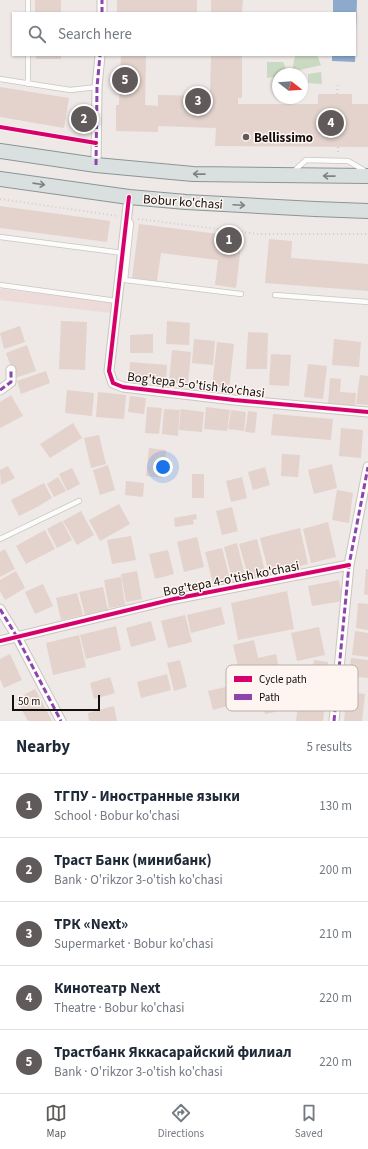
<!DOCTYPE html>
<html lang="en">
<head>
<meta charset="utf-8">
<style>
  :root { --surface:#fff; --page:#f6f6f7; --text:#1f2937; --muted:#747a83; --line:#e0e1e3; --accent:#605b5a }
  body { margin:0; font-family:"Source Sans 3",sans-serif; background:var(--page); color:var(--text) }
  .compass { position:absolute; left:272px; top:68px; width:36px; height:36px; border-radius:50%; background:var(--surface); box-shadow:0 1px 3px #0004; rotate:107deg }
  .scale { position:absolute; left:12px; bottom:10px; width:88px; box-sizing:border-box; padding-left:4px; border:2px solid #130f0e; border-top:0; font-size:11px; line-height:14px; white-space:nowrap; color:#130f0e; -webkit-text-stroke:3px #fef4f0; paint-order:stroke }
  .you { position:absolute; left:163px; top:467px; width:14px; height:14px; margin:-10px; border:3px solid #fff; border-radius:50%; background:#1a73e8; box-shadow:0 0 0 6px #1a73e833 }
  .badge { display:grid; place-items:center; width:26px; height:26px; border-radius:50%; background:var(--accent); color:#fff; font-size:13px; font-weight:700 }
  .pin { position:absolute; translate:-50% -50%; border:2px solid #fff; box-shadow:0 1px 4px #0006 }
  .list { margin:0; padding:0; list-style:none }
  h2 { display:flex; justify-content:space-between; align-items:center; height:52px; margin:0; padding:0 16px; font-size:17px }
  h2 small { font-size:13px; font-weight:400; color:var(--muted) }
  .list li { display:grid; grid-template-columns:26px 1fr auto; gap:12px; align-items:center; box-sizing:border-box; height:64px; padding:0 16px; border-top:1px solid var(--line) }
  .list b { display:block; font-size:15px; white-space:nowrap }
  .list p { margin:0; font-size:13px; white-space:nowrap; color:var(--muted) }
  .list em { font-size:13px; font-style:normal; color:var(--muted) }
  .icon { flex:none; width:22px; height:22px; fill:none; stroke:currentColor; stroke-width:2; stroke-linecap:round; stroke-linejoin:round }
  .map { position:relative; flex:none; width:368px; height:721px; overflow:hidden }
  .search { position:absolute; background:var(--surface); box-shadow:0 1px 3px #0004; left:12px; right:12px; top:12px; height:44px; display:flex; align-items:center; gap:10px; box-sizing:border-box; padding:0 14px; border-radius:0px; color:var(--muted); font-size:15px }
  .sheet { height:372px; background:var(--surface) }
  nav { display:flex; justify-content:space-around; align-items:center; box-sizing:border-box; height:56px; border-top:1px solid var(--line); background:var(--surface); font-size:11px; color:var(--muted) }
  nav a { display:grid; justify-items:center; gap:2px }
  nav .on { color:var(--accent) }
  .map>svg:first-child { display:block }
  .industrial { fill:#eddbd9 }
  .green { fill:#cad9c1 }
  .water { fill:#8daacc }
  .building { fill:#e3d3cc }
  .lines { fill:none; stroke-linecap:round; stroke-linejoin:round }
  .service-casing { stroke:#cac5c3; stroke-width:6 }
  .minor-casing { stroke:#cac5c3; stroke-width:11 }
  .primary-casing { stroke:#8b9694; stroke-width:16 }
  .path { stroke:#d1cfce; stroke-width:2; stroke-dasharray:1 3; stroke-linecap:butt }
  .service { stroke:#fcfcfb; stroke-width:4.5 }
  .minor { stroke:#fcfcfb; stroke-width:9 }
  .primary { stroke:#d9e0df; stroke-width:14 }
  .quiet { stroke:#8e44ad; stroke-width:3; stroke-dasharray:6 3; stroke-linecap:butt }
  .cycleway-casing { stroke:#fef4f0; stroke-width:6 }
  .cycleway { stroke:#d6006c; stroke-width:4 }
  .oneway { stroke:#808281 }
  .poi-dot { fill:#605b5a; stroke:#fef4f0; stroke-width:1.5 }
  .labels { text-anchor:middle; stroke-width:3; stroke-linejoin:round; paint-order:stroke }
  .poi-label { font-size:13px; font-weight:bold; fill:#130f0e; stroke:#fef4f0; text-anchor:start }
  .street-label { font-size:13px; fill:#130f0e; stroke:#fef4f0 }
  .key { fill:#fef4f0; stroke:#b8afac; stroke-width:1 }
  .key-label { font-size:11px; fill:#130f0e }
</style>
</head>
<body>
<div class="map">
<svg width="368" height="721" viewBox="0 0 368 721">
  <rect width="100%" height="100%" fill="#eee8e6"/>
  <path class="industrial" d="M0,289L113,302L111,313L0,300Z"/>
  <path class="green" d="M295,55H317L321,65L292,72Z
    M267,62H283L288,74H278V76L267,78Z
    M321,72L322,84L308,83V74Z"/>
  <path class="water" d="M333,0H357L355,62L332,61V55H355V13H333Z"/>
  <path class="building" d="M35,0H61V13H35Z
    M117,0H197V13H117Z
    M211,0H243L242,13H211Z
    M36,55H61V59H36Z
    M121,55H146L145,105L158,106V95L210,96L211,55H242V98H238V104H318V94H352V104H368V147L215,146L216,128L158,126V132L116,131V105H119Z
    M0,87L69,98L64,128L0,117Z
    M81,107H88L87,132H77Z
    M0,206L110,221L107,242L0,228Z
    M139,224L242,237L236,288L215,285L218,260L161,253L157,281L132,278Z
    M269,239L292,241L291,258L368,264V291L265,283Z
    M61,321L87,322L85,370L59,369Z
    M167,321L190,323L189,345L166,344Z
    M20,326L25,342L4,349L0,333Z
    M248,332L268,333L267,369H246Z
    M153,334V353H130V335Z
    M194,339L215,341L213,365L192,363Z
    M334,339L361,342L359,367L332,365Z
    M217,342L234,344L229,389L212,386Z
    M27,345L36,371L15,378L6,353Z
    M172,350L191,352L188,384L169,382Z
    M271,354L291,355L289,386L269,385Z
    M130,362L167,365L166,380L129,377Z
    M308,364L327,366L323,399L304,397Z
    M46,371L50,383L21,394L17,381Z
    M360,375L368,376V405L356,404Z
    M330,378L341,379L340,392L356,393L355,407L328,404Z
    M67,390L94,393L92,416L65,413Z
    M98,392L126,395L124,419L96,417Z
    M11,395L23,416L0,428V402Z
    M130,396L146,398L144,414L128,412Z
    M147,407L162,408L159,434L145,433Z
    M206,407L230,410L227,431L204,429Z
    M164,409L180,410L178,436L162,434Z
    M181,409L204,412L202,432L179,430Z
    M231,410L246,412L244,431L228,429Z
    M248,411L257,412L255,433L245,432Z
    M273,414L333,419L331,440L271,435Z
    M73,423L82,438L50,458L40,444Z
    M341,428L363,430L361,458L339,456Z
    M99,435L106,464L91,468L84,438Z
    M149,448L166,450L163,478L146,476Z
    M282,454L300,455L298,477L281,476Z
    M332,464L337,488L314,494L308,470Z
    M108,465L115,490L100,495L93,470Z
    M8,466L15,478L1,485L0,470Z
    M265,467L270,485L253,490L248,472Z
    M72,468L80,484L67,491L59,474Z
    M192,474H204V498H192Z
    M58,477L66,491L54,497L47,484Z
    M242,477L247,498L231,502L226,481Z
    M126,481L144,483L143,497L125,495Z
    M44,483L52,498L37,507L32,497L37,507L19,516L11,500Z
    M337,490L353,493L349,523L332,520Z
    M119,504L130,524L100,541L89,520Z
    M232,507L238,531L222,535L216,511Z
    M81,511L94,535L77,545L63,521Z
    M196,514L197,519L193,520L194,524L175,527L174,518Z
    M62,521L72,540L57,548L47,529Z
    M328,522L336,557L311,563L303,529Z
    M300,528L308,564L269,574L260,538Z
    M45,530L55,549L26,564L16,546Z
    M131,536L136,560L112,564L107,540Z
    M197,537L204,567L184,572L177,542Z
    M257,539L266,575L249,579L239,544Z
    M237,543L246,580L233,583L224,547Z
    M222,548L231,583L214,587L205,552Z
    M5,549L15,569L0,577V552Z
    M168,550L174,574L155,579L149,554Z
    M366,569H368V595L364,594Z
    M16,571L25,588L5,600L0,591V580Z
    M137,571L142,599L126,602L121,574Z
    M121,577L125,605L109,608L104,580Z
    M339,580L343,601L312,606L308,586Z
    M43,584L53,606L35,614L25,592Z
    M103,587L108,610L85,615L79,592Z
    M287,591L294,629L238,640L231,603Z
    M77,593L83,615L61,620L56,598Z
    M358,603L368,604V630L356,628Z
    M221,607L225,624L191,633L187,615Z
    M185,615L192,642L168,648L161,621Z
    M151,621L156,640L131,647L126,628Z
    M116,626L121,650L86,659L80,635Z
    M319,627L325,655L297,661L291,633Z
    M355,631L368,633V657L352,655Z
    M79,635L86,667L53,675L46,643Z
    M254,640L258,658L276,654L284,692L271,695L275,712L265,714L257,679L242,683L233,645Z
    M10,654L22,680L4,688L0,679V659Z
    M351,658L368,660V678L349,676Z
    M180,660L187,687L174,691L167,663Z
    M314,660L328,662L325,690L310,688Z
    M167,674L171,690L141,698L137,682Z
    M110,677L115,693L94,699L90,683Z
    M230,686L235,704L213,710L208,691Z
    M35,689L52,721H28L16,699Z
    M300,691L326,694L323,721H296Z
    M347,692L365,694L362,721H344Z
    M114,706L117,721H89L88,713Z"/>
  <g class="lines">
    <defs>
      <path id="service" d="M28,0V13
        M28,55V84
        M0,79L70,90L97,87
        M293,172L306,160L348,161L367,172
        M128,219L131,223L125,280L241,294
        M0,237L123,253
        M0,285L117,301
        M275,295L368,302
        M0,539L79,501"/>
      <path id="minor" d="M102,13V0
        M96,165L97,87L100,55
        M129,197L109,371L113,383L123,387L234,400L368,412
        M0,390L11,382V370
        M0,609L17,637L61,721
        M0,641L174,599L349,565
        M334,721L349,565L368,467"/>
      <path id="primary" d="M0,151L96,165L193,174L368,176
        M0,179L129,197L186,202L315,209L368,211"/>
    </defs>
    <use href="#service" class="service-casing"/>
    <use href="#minor" class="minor-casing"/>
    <use href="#primary" class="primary-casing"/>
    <path class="path" d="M337,94L338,83
      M0,127L87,142
      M338,152V147
      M0,199L118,216
      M138,219L258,234H368"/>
    <use href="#service" class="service"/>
    <use href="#minor" class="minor"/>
    <use href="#primary" class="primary"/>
    <path class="quiet" d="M102,13V0
      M96,165L97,87L100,55
      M0,390L11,382V370
      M0,609L17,637L61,721
      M334,721L349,565L368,467"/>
    <defs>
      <path id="cycleway" d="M0,127L96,143
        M129,197L109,371L113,383L123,387L234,400L368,412
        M0,641L174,599L349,565"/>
    </defs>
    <use href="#cycleway" class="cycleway-casing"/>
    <use href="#cycleway" class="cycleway"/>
  </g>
  <defs><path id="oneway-shaft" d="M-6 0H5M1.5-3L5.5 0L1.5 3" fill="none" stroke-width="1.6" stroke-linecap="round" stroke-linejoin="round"/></defs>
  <g class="oneway">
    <use href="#oneway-shaft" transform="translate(199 174) rotate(-179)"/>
    <use href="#oneway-shaft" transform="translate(329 176) rotate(-179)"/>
    <use href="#oneway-shaft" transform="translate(39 184) rotate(8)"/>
    <use href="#oneway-shaft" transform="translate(239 205) rotate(3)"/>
  </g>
  <circle class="poi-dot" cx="246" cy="137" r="4"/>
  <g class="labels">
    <g class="poi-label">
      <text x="254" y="142">Bellissimo</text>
    </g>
    <g class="street-label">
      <text transform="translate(183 201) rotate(4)" y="5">Bobur ko'chasi</text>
      <text transform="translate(196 384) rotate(7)" y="5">Bog'tepa 5-o'tish ko'chasi</text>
      <text transform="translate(231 578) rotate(-11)" y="5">Bog'tepa 4-o'tish ko'chasi</text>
    </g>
  </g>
  <rect x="226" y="665" width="132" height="46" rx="6" class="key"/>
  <rect x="234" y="676" width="18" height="6" fill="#d6006c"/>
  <rect x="234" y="694" width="18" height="6" fill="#8e44ad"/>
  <g class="key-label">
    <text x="259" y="683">Cycle path</text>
    <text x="259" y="701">Path</text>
  </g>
</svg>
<svg class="compass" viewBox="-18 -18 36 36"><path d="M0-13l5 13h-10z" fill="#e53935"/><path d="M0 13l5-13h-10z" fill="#747a83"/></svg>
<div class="scale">50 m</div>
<div class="you"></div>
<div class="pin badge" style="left:229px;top:240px">1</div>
<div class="pin badge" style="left:84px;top:119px">2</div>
<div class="pin badge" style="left:198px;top:101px">3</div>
<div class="pin badge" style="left:331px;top:123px">4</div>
<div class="pin badge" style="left:125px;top:80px">5</div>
<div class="search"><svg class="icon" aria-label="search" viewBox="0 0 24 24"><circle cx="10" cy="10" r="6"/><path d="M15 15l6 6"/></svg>Search here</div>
</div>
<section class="sheet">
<h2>Nearby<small>5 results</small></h2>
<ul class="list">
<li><span class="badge">1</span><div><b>ТГПУ - Иностранные языки</b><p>School · Bobur ko'chasi</p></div><em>130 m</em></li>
<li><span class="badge">2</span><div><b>Траст Банк (минибанк)</b><p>Bank · O'rikzor 3-o'tish ko'chasi</p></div><em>200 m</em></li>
<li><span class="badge">3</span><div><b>ТРК «Next»</b><p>Supermarket · Bobur ko'chasi</p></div><em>210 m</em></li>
<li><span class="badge">4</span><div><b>Кинотеатр Next</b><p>Theatre · Bobur ko'chasi</p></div><em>220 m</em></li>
<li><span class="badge">5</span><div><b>Трастбанк Яккасарайский филиал</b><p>Bank · O'rikzor 3-o'tish ko'chasi</p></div><em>220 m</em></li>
</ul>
</section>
<nav>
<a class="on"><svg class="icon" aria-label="map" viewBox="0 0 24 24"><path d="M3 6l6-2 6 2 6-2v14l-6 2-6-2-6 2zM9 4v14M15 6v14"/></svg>Map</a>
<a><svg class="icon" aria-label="directions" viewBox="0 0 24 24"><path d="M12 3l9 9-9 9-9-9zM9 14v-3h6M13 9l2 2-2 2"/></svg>Directions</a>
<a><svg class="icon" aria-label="saved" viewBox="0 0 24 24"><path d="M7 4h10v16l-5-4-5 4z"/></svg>Saved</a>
</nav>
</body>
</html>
